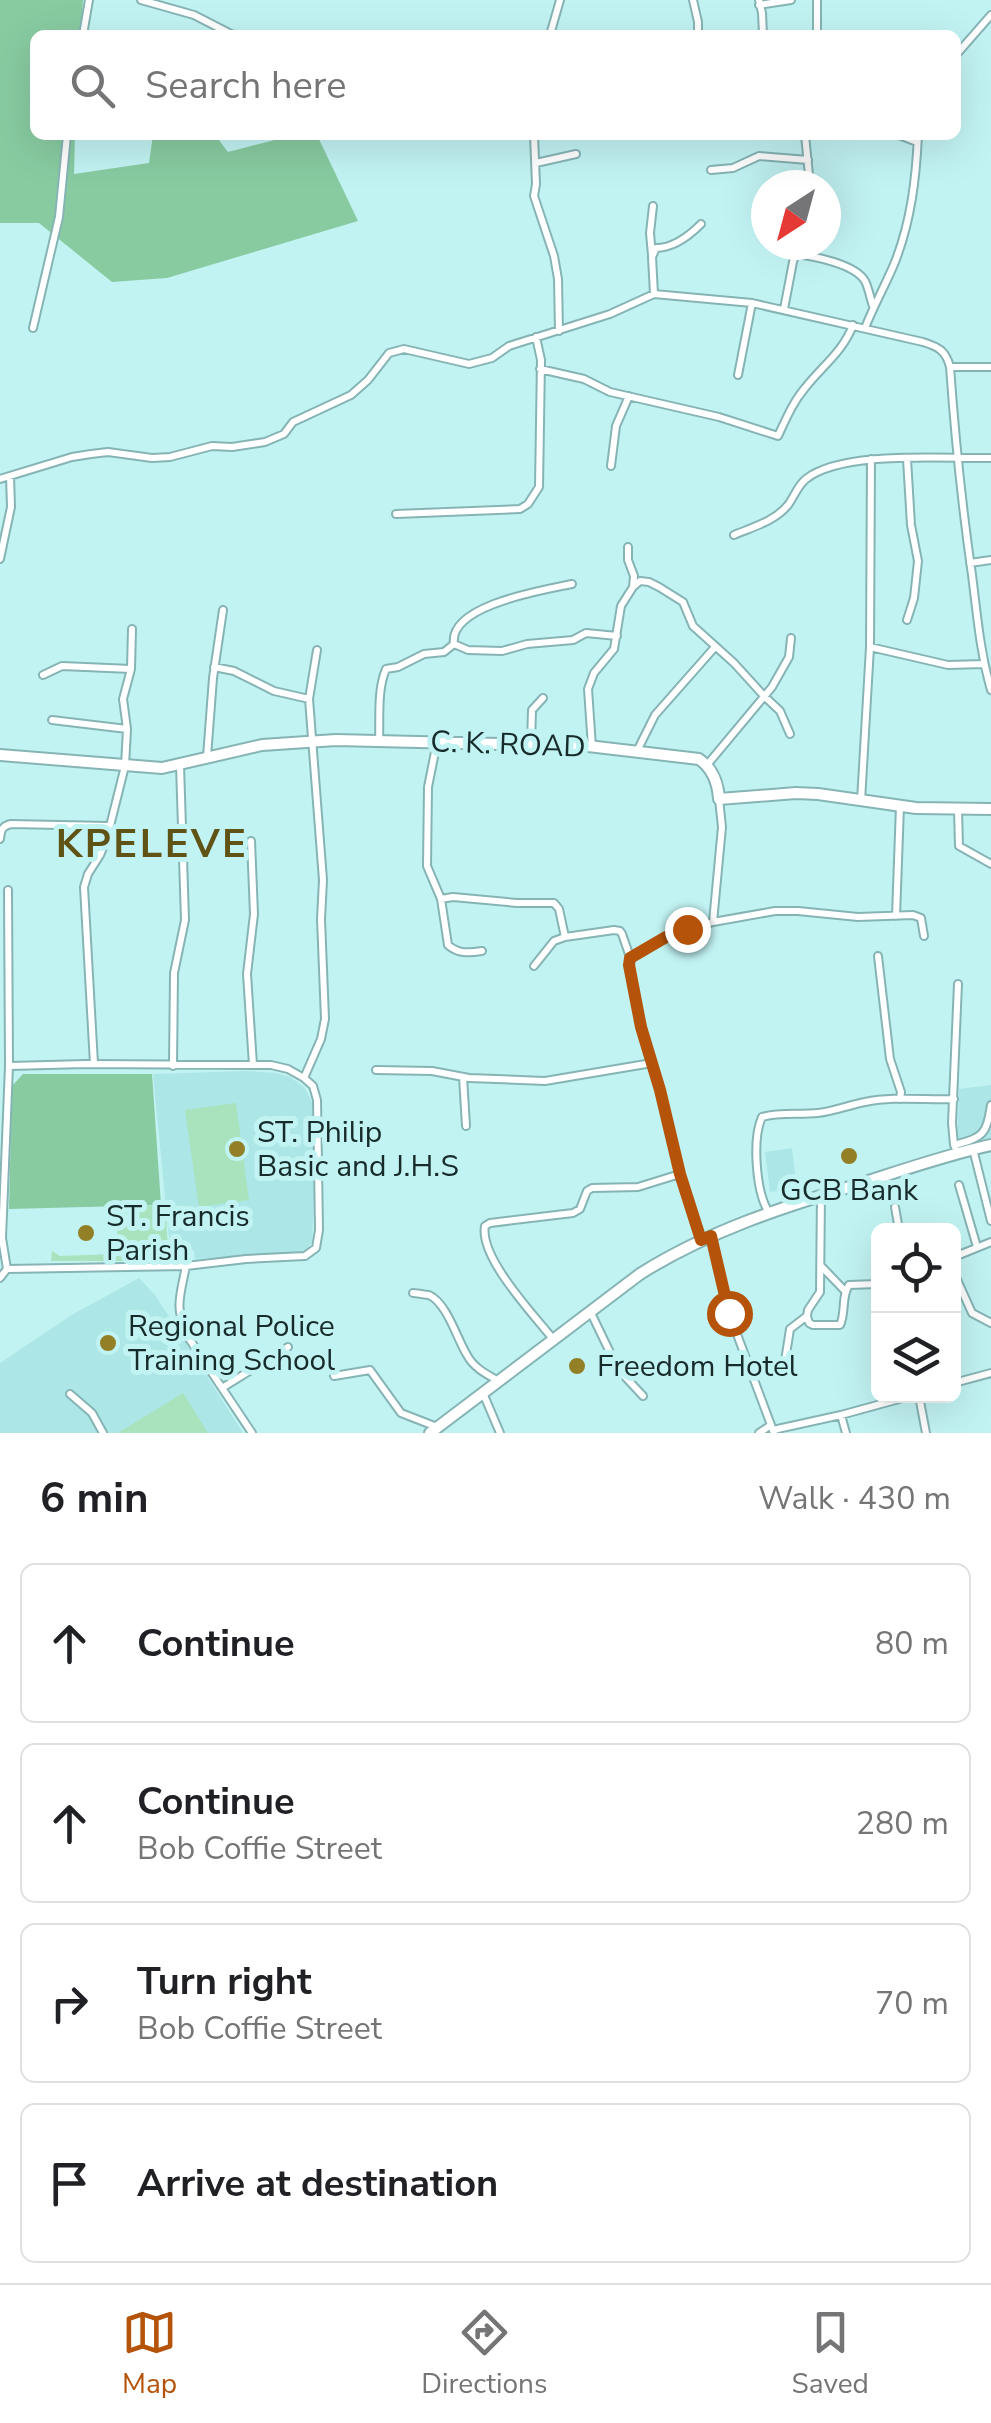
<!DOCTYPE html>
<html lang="en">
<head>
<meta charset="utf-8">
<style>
  :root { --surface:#fff; --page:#f6f6f6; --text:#202124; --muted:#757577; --line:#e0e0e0; --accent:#b45309 }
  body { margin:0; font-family:"Nunito Sans",sans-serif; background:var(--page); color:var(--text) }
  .controls { position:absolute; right:30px; bottom:30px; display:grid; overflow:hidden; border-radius:15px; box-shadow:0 10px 40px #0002 }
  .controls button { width:90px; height:90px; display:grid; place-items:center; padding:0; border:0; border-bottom:2px solid var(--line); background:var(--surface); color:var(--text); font:50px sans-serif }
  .compass { position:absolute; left:751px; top:170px; width:90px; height:90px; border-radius:50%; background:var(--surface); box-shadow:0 10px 40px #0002; rotate:216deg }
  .stop { position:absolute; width:30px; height:30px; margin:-22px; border:8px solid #b45309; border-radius:50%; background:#fff }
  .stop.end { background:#b45309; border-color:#fff; box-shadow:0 2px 10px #0008 }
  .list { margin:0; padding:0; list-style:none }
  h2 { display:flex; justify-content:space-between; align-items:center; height:130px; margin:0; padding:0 40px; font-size:42px }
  h2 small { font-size:32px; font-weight:400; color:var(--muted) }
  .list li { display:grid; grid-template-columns:65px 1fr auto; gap:30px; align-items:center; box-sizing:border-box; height:160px; margin:0 20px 20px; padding:0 20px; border:2px solid var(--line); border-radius:15px }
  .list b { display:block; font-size:38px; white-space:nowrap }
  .list p { margin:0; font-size:32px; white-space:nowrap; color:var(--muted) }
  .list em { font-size:32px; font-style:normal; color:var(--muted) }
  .icon { flex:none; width:55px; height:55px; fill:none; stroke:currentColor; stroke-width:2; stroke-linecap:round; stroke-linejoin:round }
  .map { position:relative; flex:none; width:991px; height:1433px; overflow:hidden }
  .search { position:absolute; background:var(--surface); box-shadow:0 10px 40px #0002; left:30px; right:30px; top:30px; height:110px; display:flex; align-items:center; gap:25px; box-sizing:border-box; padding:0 35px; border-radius:15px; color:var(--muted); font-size:38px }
  .sheet { height:850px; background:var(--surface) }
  nav { display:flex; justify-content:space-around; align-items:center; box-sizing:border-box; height:140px; border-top:2px solid var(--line); background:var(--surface); font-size:28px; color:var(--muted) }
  nav a { display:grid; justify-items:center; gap:5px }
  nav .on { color:var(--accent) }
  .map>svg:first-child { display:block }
  .built { fill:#ace6e6 }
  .green { fill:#a8e3bd }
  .forest { fill:#88cba1 }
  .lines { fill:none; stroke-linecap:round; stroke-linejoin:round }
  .street-casing { stroke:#86b4b5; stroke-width:10 }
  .secondary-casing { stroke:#86b4b5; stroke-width:14 }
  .street { stroke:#fff; stroke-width:6 }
  .secondary { stroke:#fff; stroke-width:10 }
  .route { stroke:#b45309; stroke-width:12 }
  .poi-dot { fill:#927f26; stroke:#c2f3f3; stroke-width:4 }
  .labels { text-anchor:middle; stroke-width:10; stroke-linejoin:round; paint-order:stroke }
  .street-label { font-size:30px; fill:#182b2b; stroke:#c2f3f3 }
  .poi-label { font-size:30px; fill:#182b2b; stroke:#c2f3f3; text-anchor:start }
  .district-label { font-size:40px; font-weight:bold; letter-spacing:2.5px; fill:#605316; stroke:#c2f3f3 }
</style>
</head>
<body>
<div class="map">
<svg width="991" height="1433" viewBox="0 0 991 1433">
  <rect width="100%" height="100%" fill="#c2f3f3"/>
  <path class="built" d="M247,1071L276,1073L290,1077L304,1087L312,1102L314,1196L312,1242L307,1249L299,1252L195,1259L194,1250L179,1251L178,1258L171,1259L153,1074Z
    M991,1085V1145L957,1155L959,1089Z
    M792,1148L797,1189L770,1192L765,1152Z
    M139,1278L155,1295L174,1324L243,1433H0V1363L70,1316Z"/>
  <path class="green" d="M236,1103L249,1200L199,1207L185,1110Z
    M165,1205L169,1261H51L52,1251L60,1256L115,1254L118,1250L116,1210L119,1208Z
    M183,1393L208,1433H118Z"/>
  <path class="forest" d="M0,0H83L81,35H35V135H75L74,174L149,163L153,135H215L228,152L294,135H317L358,221L167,278L112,282L39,223H0Z
    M23,1074H152L161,1205L9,1209L12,1086Z"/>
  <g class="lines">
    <defs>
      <path id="street" d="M141,0L194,15L233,35
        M693,0L698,22V35
        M759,0L762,13L763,35
        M759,5L791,0
        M83,35L89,0
        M550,35L560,0
        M817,35V0
        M956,55L991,15
        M534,135L536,184L534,196L554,256L558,279L559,331
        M805,135L810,185
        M899,135L917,142
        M536,163L576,154
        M711,170L733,168L759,156L808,160
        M795,254C814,256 855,264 865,281C869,289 870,298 873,306
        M652,255L650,233L653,206
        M654,294L652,257L656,248C674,248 689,236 701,224
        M784,309L793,262L798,245
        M33,328L59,217L67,135
        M865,328C874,305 886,284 895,262C911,221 916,179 918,135
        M950,367H991
        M540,369L584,379L610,392L719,417L778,436C786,419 793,402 805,388C822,366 843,352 853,325
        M738,375L752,303
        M611,466L616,426L629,396
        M0,479L72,457L91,454L108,452L152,458L170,457L212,446L232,447L265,442L284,434L293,422L351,395L368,380L389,353L404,349L469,364L492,358L509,346L610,314L654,294L752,303L923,342C939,347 946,351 950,367C955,437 962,506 972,575C977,614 980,652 991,690
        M396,514L520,509L528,504L539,487L541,360L536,337
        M734,535C753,527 775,521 788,505C794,497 798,485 806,479C843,450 944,459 991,458
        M0,559L11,507L10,476
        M970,563L991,560
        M633,587L640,581L649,582L659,587L683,602L693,626L734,663L764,696L780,711L790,734
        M907,620L914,598L918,561L911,525L907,459
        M454,644C448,605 544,590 572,584
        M870,647L948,665L984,664
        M214,667L234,671L274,691L309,699L323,880L321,919L325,1019L321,1039L304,1078
        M43,675L62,666L131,669
        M309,699L317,650
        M52,720L127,729
        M379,740C380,717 377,690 386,669L398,667L424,654L444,652L454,644L468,650L502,651L527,644L573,640L586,633L617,636
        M437,742L428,787L427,866L441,899L448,945C458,954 469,953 482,951
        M531,744L532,710L543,698
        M592,747L588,689L594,673L614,649L621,606L633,587L634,576L628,560V547
        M637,751L655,715L715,647
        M207,757L213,678L223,610
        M707,765L772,687L789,657L791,638
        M861,801L870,647L871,459
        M958,810L959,846L991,864
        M0,839C1,830 2,826 11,824L109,826
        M251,841L254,914L247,974L253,1065
        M441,899L453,897L517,903H554L559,909L565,937
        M896,916L900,806
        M713,922L775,911H798L858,917L913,915L921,918L924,936
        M878,956L890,1059L901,1092L900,1099
        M534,966L554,941L565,937L614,930L620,931L622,934L630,957
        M94,1064L84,887L88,874L100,855L107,838L125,766L127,729L123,699L131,669L132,629
        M173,1066L174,973L185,920L180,765
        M376,1070L432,1071L469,1078L545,1081L652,1063
        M463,1077L466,1126
        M954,1145C984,1137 986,1135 991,1105
        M973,1149L991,1221
        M958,1153L954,1145L952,1123L958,984
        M959,1185L977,1247
        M895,1207L899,1230
        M768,1211C756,1191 752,1139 762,1117C779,1112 800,1115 818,1113C835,1111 849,1105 865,1102C893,1096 925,1100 954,1099
        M711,1236L729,1313L774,1433
        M701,1240L680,1174L660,1090L641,1027L629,965L630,958L666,937L713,922L722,827L719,799
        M954,1257L991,1242
        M186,1266C180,1297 174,1307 188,1337L252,1433
        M822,1267L845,1291
        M7,1269L186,1266L246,1259L305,1256L316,1248L319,1230L317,1100L313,1086L304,1078L288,1069L271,1065L86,1064L9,1066
        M7,1269L2,1238L9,1066L8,890
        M954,1273L972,1313L991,1323
        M0,1278L7,1269
        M413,1293C415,1293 427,1295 429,1295C447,1303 457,1339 467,1355C473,1367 486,1374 497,1380
        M591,1313L618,1369L643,1396
        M807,1316L809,1323L813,1325H840C846,1313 841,1297 849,1285L878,1284
        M553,1339C533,1314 479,1257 485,1226L490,1223L573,1213L580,1209L587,1191L592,1188L638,1187L680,1174
        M778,1366L785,1361L790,1329L807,1316L808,1310L820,1292L821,1195
        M334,1376L370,1370L401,1413L437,1427
        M954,1383L991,1373
        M222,1388L288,1347
        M483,1393L500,1433
        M70,1394L92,1413L103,1433
        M919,1396L926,1433
        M841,1415L846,1433
        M773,1430L841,1415L910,1396
        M759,1433L771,1425"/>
      <path id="secondary" d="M0,755L162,768L262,745L336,740L588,746L699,759C712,768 718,783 719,799L796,793L818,794L916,808L991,809
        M430,1433L640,1274C708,1231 783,1207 859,1184C903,1170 946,1155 991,1145"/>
    </defs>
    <use href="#street" class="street-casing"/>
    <use href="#secondary" class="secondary-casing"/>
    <use href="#street" class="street"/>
    <use href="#secondary" class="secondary"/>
  </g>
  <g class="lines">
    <path class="route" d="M687,929L666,937L630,958L629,965L641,1027L660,1090L680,1174L701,1240L711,1236L729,1313"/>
  </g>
  <g class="poi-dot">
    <circle cx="237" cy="1149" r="10"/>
    <circle cx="849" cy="1156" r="10"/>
    <circle cx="86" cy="1233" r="10"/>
    <circle cx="108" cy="1343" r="10"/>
    <circle cx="577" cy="1366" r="10"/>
  </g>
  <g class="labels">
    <g class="street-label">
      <text transform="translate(508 744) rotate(2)" y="10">C. K. ROAD</text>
    </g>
    <g class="poi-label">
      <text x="257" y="1142">ST. Philip<tspan x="257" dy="34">Basic and J.H.S</tspan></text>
      <text x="849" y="1200" text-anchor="middle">GCB Bank</text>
      <text x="106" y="1226">ST. Francis<tspan x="106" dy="34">Parish</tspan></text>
      <text x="128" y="1336">Regional Police<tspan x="128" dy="34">Training School</tspan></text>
      <text x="597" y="1376">Freedom Hotel</text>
    </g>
    <g class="district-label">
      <text x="152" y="857">KPELEVE</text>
    </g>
  </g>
</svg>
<div class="controls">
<button><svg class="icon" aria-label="locate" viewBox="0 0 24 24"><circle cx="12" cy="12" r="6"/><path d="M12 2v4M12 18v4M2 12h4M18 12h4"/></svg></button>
<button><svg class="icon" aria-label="layers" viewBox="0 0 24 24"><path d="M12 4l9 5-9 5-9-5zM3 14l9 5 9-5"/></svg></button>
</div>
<svg class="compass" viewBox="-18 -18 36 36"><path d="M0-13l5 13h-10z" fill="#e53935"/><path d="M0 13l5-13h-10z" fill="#757577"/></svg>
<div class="stop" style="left:729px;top:1313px"></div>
<div class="stop end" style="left:687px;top:929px"></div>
<div class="search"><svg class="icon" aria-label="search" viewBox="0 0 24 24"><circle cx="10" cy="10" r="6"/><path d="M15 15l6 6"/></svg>Search here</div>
</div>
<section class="sheet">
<h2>6 min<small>Walk · 430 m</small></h2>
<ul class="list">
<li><svg class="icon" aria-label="ahead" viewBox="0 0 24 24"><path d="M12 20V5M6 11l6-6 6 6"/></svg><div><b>Continue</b></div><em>80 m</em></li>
<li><svg class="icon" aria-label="ahead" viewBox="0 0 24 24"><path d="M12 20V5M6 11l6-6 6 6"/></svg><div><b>Continue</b><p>Bob Coffie Street</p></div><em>280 m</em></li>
<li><svg class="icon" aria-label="right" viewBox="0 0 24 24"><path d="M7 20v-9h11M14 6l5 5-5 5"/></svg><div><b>Turn right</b><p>Bob Coffie Street</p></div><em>70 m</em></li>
<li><svg class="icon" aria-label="arrive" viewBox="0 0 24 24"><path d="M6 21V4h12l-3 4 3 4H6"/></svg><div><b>Arrive at destination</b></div></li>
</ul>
</section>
<nav>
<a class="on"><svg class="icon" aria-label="map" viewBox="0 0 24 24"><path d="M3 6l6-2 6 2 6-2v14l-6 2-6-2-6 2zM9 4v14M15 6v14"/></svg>Map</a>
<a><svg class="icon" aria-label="directions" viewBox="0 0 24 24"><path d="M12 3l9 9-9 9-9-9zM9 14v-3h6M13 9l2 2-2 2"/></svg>Directions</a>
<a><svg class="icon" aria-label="saved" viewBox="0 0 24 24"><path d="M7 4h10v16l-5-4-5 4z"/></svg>Saved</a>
</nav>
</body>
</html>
